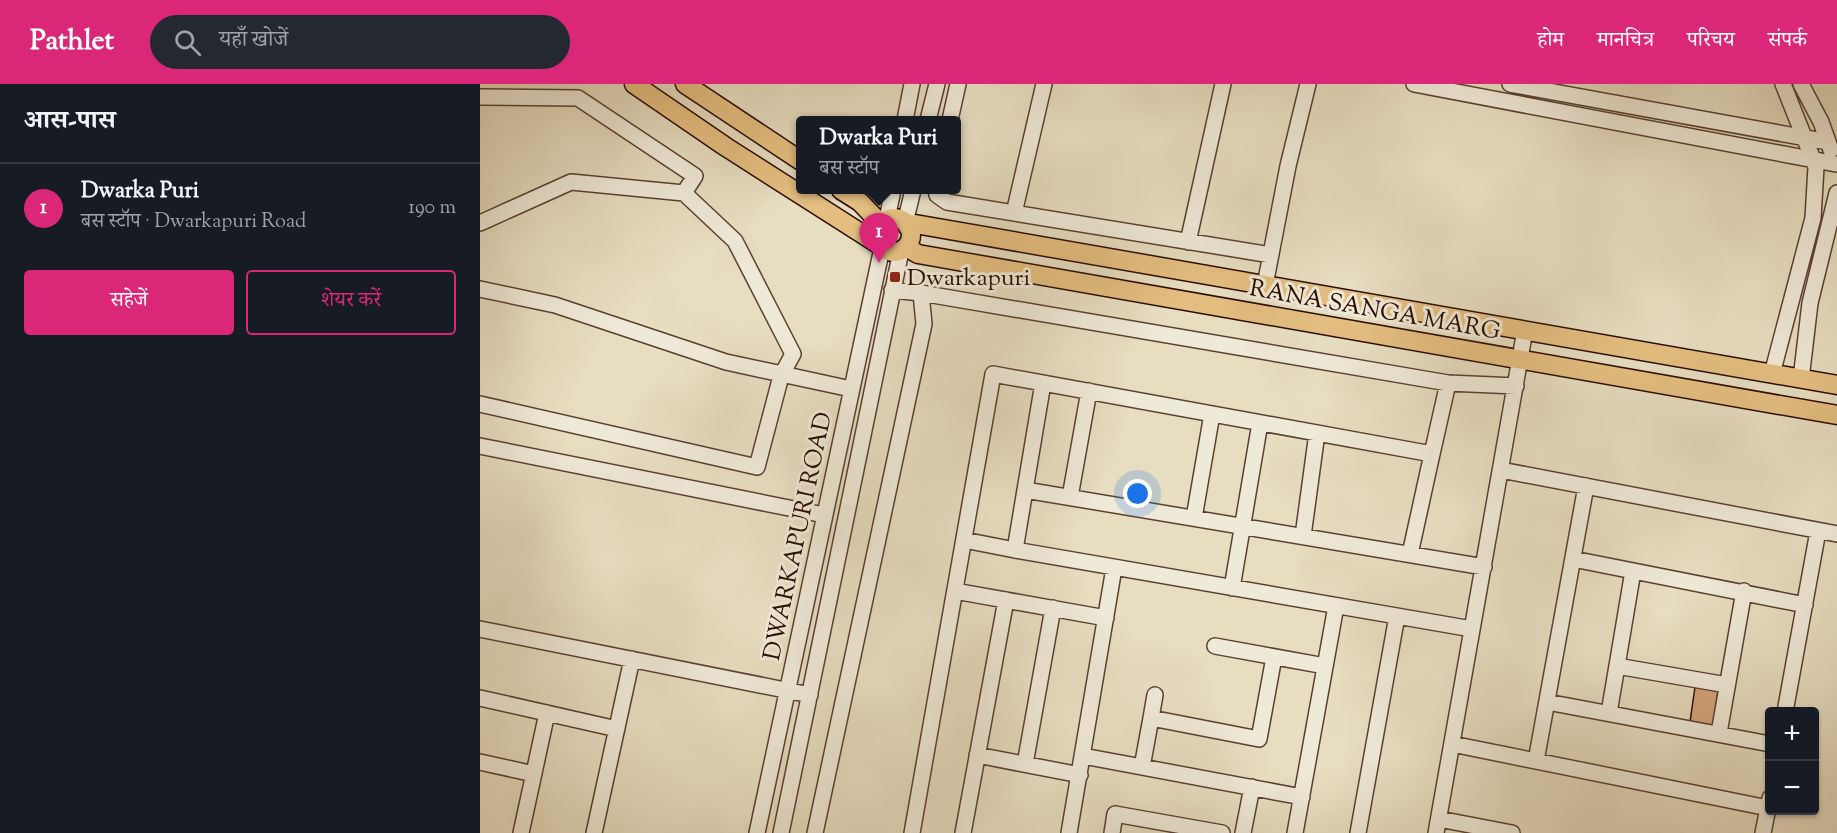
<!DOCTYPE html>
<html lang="hi">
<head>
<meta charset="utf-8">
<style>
  :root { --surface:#171b24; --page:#242831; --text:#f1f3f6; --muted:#9ea1a6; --line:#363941; --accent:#db2777 }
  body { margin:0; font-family:"Sorts Mill Goudy","Noto Serif Devanagari",serif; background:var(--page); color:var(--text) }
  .controls { position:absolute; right:18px; bottom:18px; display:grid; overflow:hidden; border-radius:6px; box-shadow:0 2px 4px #0004 }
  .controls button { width:54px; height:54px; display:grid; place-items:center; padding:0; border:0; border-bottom:2px solid var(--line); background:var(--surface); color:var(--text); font:30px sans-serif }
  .you { position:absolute; left:658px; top:410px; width:21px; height:21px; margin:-15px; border:4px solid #fff; border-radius:50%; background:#1a73e8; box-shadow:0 0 0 9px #1a73e833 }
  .badge { display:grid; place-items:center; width:39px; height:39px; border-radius:50%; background:var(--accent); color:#fff; font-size:20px; font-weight:700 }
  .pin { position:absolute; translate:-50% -50px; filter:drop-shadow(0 2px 3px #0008) }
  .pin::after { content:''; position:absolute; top:32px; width:21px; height:18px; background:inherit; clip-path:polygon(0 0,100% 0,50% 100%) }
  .popup { position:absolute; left:316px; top:32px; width:165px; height:78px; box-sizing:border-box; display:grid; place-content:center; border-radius:6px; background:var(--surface); filter:drop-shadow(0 2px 4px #0005); font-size:20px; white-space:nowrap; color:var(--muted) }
  .popup b { font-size:22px; color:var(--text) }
  .popup::after { content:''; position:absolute; left:50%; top:100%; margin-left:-12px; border:12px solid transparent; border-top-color:var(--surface) }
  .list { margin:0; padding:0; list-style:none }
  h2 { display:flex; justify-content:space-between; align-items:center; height:78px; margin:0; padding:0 24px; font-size:26px }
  h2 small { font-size:20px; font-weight:400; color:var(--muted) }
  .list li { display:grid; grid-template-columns:39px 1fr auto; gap:18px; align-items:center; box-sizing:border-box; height:90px; padding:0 24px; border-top:2px solid var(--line) }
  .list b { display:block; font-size:22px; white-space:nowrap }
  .list p { margin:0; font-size:20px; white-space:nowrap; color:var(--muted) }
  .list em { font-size:20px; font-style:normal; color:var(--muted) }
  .actions { display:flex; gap:12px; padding:18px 24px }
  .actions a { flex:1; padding:14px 0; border:2px solid var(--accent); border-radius:6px; text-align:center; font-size:21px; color:var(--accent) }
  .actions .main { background:var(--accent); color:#fff }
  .icon { flex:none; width:33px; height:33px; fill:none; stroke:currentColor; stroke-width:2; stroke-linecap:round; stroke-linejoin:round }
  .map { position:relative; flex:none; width:1357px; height:749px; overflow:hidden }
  header { display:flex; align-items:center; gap:36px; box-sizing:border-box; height:84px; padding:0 30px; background:var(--accent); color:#fff }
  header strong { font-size:28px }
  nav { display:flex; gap:33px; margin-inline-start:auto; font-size:21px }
  .search { width:420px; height:54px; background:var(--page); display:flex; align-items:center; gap:15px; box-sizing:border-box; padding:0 21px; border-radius:33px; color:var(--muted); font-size:22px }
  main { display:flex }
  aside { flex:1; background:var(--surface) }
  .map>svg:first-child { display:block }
  .building { fill:#d6a37c; stroke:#2a0c01; stroke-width:1.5 }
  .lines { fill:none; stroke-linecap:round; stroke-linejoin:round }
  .minor-casing { stroke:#594031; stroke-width:18 }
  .major-casing { stroke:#2a0c01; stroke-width:21 }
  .minor { stroke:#efe9d7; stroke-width:15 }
  .major { stroke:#e4be80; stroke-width:18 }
  .poi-dot { fill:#8f2418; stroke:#efe9d7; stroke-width:2 }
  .labels { text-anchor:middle; stroke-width:6; stroke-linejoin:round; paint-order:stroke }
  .poi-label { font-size:24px; fill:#2a0c01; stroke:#efe9d7; text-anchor:start }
  .street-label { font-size:24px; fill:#2a0c01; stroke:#efe9d7 }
</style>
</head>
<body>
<header>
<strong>Pathlet</strong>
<div class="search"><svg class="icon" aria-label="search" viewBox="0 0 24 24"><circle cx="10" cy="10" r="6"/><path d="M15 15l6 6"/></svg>यहाँ खोजें</div>
<nav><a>होम</a><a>मानचित्र</a><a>परिचय</a><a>संपर्क</a></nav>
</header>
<main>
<aside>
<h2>आस-पास<small></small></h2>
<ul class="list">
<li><span class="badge">1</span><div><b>Dwarka Puri</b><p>बस स्टॉप · Dwarkapuri Road</p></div><em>190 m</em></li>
</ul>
<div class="actions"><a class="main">सहेजें</a><a>शेयर करें</a></div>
</aside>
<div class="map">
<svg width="1357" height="749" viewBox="0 0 1357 749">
  <rect width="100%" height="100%" fill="#e7ddc1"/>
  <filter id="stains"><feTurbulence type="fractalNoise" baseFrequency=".00333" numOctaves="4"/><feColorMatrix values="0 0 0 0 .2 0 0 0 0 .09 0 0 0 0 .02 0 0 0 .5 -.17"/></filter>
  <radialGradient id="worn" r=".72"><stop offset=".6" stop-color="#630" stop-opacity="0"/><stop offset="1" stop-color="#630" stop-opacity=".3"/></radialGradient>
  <path class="building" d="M1215,603L1238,607L1233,642L1210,638Z"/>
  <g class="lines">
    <defs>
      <path id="minor" d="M934,0L1356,80
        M1030,0L1348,58
        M1321,0L1341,38L1351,66
        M0,13L98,14L215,92L204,109L255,157L313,270L301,292L277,383L0,320
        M425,36L432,0
        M448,36L457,0
        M470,36L478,0
        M456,106L457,111L467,118L791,171
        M534,129L564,0
        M407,135L413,106
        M0,139L91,98L204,109
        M425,139L433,106
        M708,158L743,0
        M785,201L808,82L828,0
        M0,205L75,221L246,278L371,305
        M441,209L968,299L1036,302
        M1292,290L1333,134L1336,83L1303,0
        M1321,295L1330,219L1357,109
        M0,362L344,431
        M952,370L968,299
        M1021,386L1357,450
        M545,406L563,299
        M590,413L609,307
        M714,434L732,330
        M823,452L837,349
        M484,456L535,466
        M1093,475L1325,521
        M752,504L780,339
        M475,507L626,534
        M0,545L330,611
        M992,545L535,466L545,406L1004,483
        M735,562L845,582
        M1137,582L1247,601
        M0,614L137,645
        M1067,618L1290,660
        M1305,628L1338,447
        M1129,629L1153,487
        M671,634L675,611
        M1239,649L1264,507
        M972,660L1288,724
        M497,671L600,691
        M603,672L822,713
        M1056,677L1106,402
        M0,678L54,690
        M545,680L573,524
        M662,683L671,634L779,655L794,573
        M959,735L1032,749
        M41,749L67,629
        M114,749L152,575
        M277,749L402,164
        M301,749L421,167
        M335,749L444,240L441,209L412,206
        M432,749L513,290L952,370L930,470
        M483,749L526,516
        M589,749L634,484
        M632,749L635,730L742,749
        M763,749L772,703
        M815,749L856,522
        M878,749L917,532
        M956,749L1045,246
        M1283,749L1290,714"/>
      <path id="major" d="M154,0L246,63L398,160
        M205,0L321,77
        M361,106L380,118L401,140
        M397 151a17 17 0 1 1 34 0a17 17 0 1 1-34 0Z
        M428,143L435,140L1357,301
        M426,163L438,170L1357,331"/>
    </defs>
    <use href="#minor" class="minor-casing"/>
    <use href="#major" class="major-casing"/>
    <use href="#minor" class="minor"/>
    <use href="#major" class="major"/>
  </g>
  <rect class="poi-dot" x="409" y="187" width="12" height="12" rx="3"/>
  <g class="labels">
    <g class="poi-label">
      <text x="427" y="201">Dwarkapuri</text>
    </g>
    <g class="street-label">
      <text transform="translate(895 225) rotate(10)" y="8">RANA SANGA MARG</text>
      <text transform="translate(317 452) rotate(-78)" y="8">DWARKAPURI ROAD</text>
    </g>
  </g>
  <rect width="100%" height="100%" filter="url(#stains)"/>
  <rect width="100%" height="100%" fill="url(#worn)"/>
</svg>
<div class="controls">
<button>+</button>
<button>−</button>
</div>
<div class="you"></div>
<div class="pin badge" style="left:399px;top:179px">1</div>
<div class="popup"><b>Dwarka Puri</b>बस स्टॉप</div>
</div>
</main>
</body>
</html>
